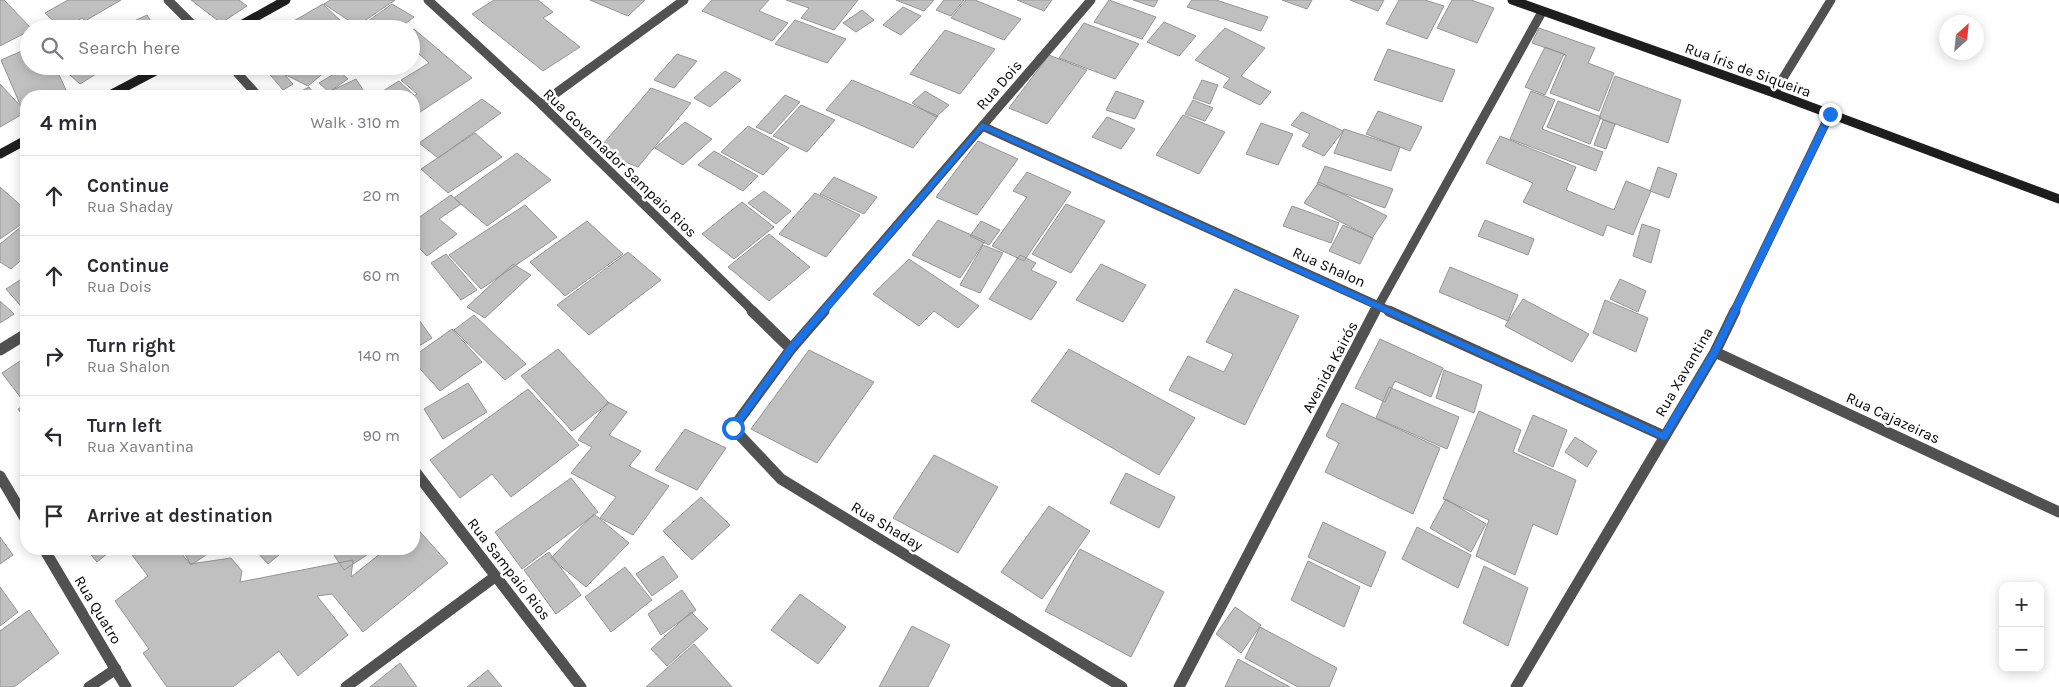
<!DOCTYPE html>
<html lang="en">
<head>
<meta charset="utf-8">
<style>
  :root { --surface:#fff; --page:#f7f7f7; --text:#2b2b33; --muted:#7c7c81; --line:#e1e1e2 }
  body { margin:0; font-family:Karla,sans-serif; background:var(--page); color:var(--text) }
  .controls { position:absolute; right:15px; bottom:15px; display:grid; overflow:hidden; border-radius:10px; box-shadow:0 2px 12px #0003 }
  .controls button { width:45px; height:45px; display:grid; place-items:center; padding:0; border:0; border-bottom:1px solid var(--line); background:var(--surface); color:var(--text); font:25px sans-serif }
  .compass { position:absolute; left:1939px; top:15px; width:45px; height:45px; border-radius:50%; background:var(--surface); box-shadow:0 2px 12px #0003; rotate:27deg }
  .stop { position:absolute; width:15px; height:15px; margin:-11px; border:4px solid #1a73e8; border-radius:50%; background:#fff }
  .stop.end { background:#1a73e8; border-color:#fff; box-shadow:0 1px 5px #0008 }
  .list { margin:0; padding:0; list-style:none }
  h2 { display:flex; justify-content:space-between; align-items:center; height:65px; margin:0; padding:0 20px; font-size:21px }
  h2 small { font-size:16px; font-weight:400; color:var(--muted) }
  .list li { display:grid; grid-template-columns:32px 1fr auto; gap:15px; align-items:center; box-sizing:border-box; height:80px; padding:0 20px; border-top:1px solid var(--line) }
  .list b { display:block; font-size:19px; white-space:nowrap }
  .list p { margin:0; font-size:16px; white-space:nowrap; color:var(--muted) }
  .list em { font-size:16px; font-style:normal; color:var(--muted) }
  .icon { flex:none; width:28px; height:28px; fill:none; stroke:currentColor; stroke-width:2; stroke-linecap:round; stroke-linejoin:round }
  .map { position:relative; flex:none; width:2059px; height:687px; overflow:hidden }
  .search { position:absolute; background:var(--surface); box-shadow:0 2px 12px #0003; left:20px; top:20px; width:400px; height:55px; display:flex; align-items:center; gap:12px; box-sizing:border-box; padding:0 18px; border-radius:28px; color:var(--muted); font-size:19px }
  .panel { position:absolute; background:var(--surface); box-shadow:0 2px 12px #0003; left:20px; top:90px; width:400px; height:465px; border-radius:20px }
  .map>svg:first-child { display:block }
  .building { fill:#c0c0c0; stroke:#959595 }
  .lines { fill:none; stroke-linecap:round; stroke-linejoin:round }
  .street-far1 { stroke:#515151; stroke-width:9 }
  .street { stroke:#515151; stroke-width:11 }
  .secondary { stroke:#1e1e1e; stroke-width:9 }
  .route { fill:#1a73e8 }
  .labels { text-anchor:middle; stroke-width:5; stroke-linejoin:round; paint-order:stroke }
  .street-label { font-size:15px; fill:#000; stroke:#fff }
</style>
</head>
<body>
<div class="map">
<svg width="2059" height="687" viewBox="0 0 2059 687">
  <rect width="100%" height="100%" fill="#fff"/>
  <path class="building" d="M0,0H4L32,29H29V31L0,46Z
    M68,0H121L85,21L82,18L62,29L45,13Z
    M191,0H239L247,6L221,23Z
    M330,0H395L357,26L324,4Z
    M494,0H538L553,12L543,18L580,47L543,71L472,14Z
    M590,0H645L628,16Z
    M712,0H769L759,11L788,23L772,41L702,11Z
    M786,0H858L834,30L801,18L809,8Z
    M896,0H934L924,11Z
    M944,0H964L951,16L936,10Z
    M966,0H975L1021,19L1004,40L951,18Z
    M1017,0H1052L1044,11Z
    M1109,0L1156,17L1142,39L1094,22Z
    M1133,0H1158L1154,7Z
    M1192,0H1216L1268,17L1261,31L1187,7Z
    M1282,0H1312L1307,9Z
    M1350,0H1384L1378,11Z
    M1399,0H1425L1444,6L1427,39L1386,24Z
    M1452,0H1471L1494,8L1477,43L1437,28Z
    M323,4L344,24L336,29H280Z
    M392,4L414,17L398,29H357Z
    M903,7L921,16L901,35L883,25Z
    M862,10L874,20L856,32L843,23Z
    M147,15L156,29H117Z
    M85,20L92,29H68Z
    M795,20L846,39L827,63L775,44Z
    M1164,22L1196,36L1179,56L1147,42Z
    M1084,23L1139,44L1115,79L1059,58Z
    M1225,28L1265,48L1241,76L1271,92L1260,105L1223,87L1230,78L1195,60Z
    M1539,28L1595,48L1588,63L1614,73L1599,111L1550,93L1566,55L1532,43Z
    M414,29L472,78L414,116V96L417,94L401,80L429,63L417,52L411,56V31Z
    M945,30L995,49L960,94L910,74Z
    M1545,47L1564,54L1545,95L1525,87Z
    M29,48V66H55L66,90L51,96H26V107L22,109L1,60Z
    M1388,49L1455,70L1442,102L1374,80Z
    M677,54L697,61L674,88L654,80Z
    M1049,55L1087,70L1047,124L1009,108Z
    M60,66H109L80,84Z
    M277,66L293,84L283,90L267,71Z
    M294,66H332L308,86L284,74Z
    M339,71L348,79L329,92L319,83Z
    M725,71L741,80L710,107L694,98Z
    M1615,76L1681,100L1668,143L1599,118Z
    M356,79L367,96L322,95Z
    M852,80L938,116L913,148L826,110Z
    M1202,80L1218,85L1210,104L1193,98Z
    M399,81L414,95L375,96Z
    M0,84L26,112L0,127Z
    M309,87L316,96H292Z
    M651,88L691,103L638,167L597,151Z
    M925,91L949,105L936,117L912,103Z
    M1116,91L1144,101L1135,119L1106,110Z
    M1531,91L1555,100L1542,129L1603,152L1596,171L1510,139Z
    M785,95L800,102L771,134L756,127Z
    M482,99L501,113L438,158L419,143Z
    M1193,100L1213,108L1205,121L1185,114Z
    M1558,101L1601,117L1590,144L1547,127Z
    M801,105L835,120L807,152L773,136Z
    M1378,111L1422,127L1410,151L1366,134Z
    M1302,112L1343,131L1324,156L1302,146L1310,134L1291,125Z
    M1183,115L1225,132L1199,174L1156,155Z
    M1107,117L1135,129L1121,149L1092,137Z
    M1603,120L1615,124L1606,149L1594,145Z
    M685,122L712,139L683,165L655,148Z
    M1261,123L1293,134L1278,165L1246,154Z
    M748,126L789,148L763,175L721,152Z
    M1344,129L1400,147L1391,171L1334,153Z
    M475,133L502,157L448,193L421,169Z
    M1500,136L1576,167L1566,190L1614,210L1626,181L1651,191L1633,235L1607,225L1603,236L1523,202L1533,183L1486,163Z
    M978,141L1018,159L977,215L936,197Z
    M714,151L758,176L743,191L698,165Z
    M517,153L551,180L487,226L454,198Z
    M1325,166L1393,189L1385,208L1317,184Z
    M1658,167L1677,174L1669,198L1650,191Z
    M1027,172L1071,192L1024,261L992,246L1027,197L1013,191Z
    M834,177L877,197L864,214L820,194Z
    M1319,182L1387,216L1372,238L1304,203Z
    M0,187L26,210V221L0,239Z
    M764,191L791,211L776,224L748,203Z
    M815,193L860,215L826,257L779,234Z
    M451,195L461,204L439,219L457,234L427,256L414,243V221Z
    M742,202L774,227L734,259L702,234Z
    M1066,204L1105,221L1071,273L1032,254Z
    M525,205L557,237L481,289L449,255Z
    M1292,206L1339,223L1331,243L1283,226Z
    M938,220L985,241L960,278L912,255Z
    M1485,220L1534,239L1528,255L1478,236Z
    M587,221L623,254L565,296L530,262Z
    M981,221L1000,230L989,245L970,236Z
    M1642,224L1660,230L1651,263L1633,256Z
    M1343,225L1373,238L1360,264L1329,251Z
    M22,226L26,228V256L11,269L0,262V244Z
    M769,234L810,267L769,301L728,267Z
    M983,245L1003,253L980,293L960,285Z
    M628,252L661,280L589,335L557,305Z
    M446,254L477,290L461,300L431,263Z
    M1020,255L1036,263L1031,270L1057,282L1031,320L989,299Z
    M909,259L979,306L958,328L934,311L919,326L873,294Z
    M513,264L531,275L485,318L467,307Z
    M1101,264L1146,285L1123,322L1076,300Z
    M1450,267L1518,295L1508,321L1439,292Z
    M26,276V312L6,289Z
    M1620,279L1646,291L1638,312L1610,299Z
    M1235,289L1299,316L1245,425L1169,390L1188,356L1224,372L1233,354L1206,342Z
    M1523,299L1589,334L1572,362L1505,326Z
    M1605,300L1648,318L1636,352L1593,333Z
    M0,301L14,314L0,323Z
    M414,313L432,338L414,349Z
    M474,315L526,364L505,380L454,330Z
    M452,329L482,362L440,391L414,362V356Z
    M1380,339L1443,368L1431,397L1395,381L1385,402L1355,388Z
    M558,349L609,403L572,431L521,376Z
    M1069,349L1195,418L1159,475L1031,401Z
    M809,350L874,382L817,463L751,429Z
    M26,357V401L24,402L2,373Z
    M1444,370L1482,385L1474,413L1436,398Z
    M468,383L487,412L443,439L424,409Z
    M1389,387L1459,417L1447,449L1376,418Z
    M528,389L579,445L511,497L492,474L460,498L430,460Z
    M608,402L627,412L609,435L641,451L629,466L669,486L633,535L600,518L616,497L571,473L592,447L578,440Z
    M1342,403L1440,448L1413,514L1325,472L1339,443L1326,436Z
    M26,404V420L18,409Z
    M1479,411L1521,430L1513,452L1576,480L1557,535L1533,524L1515,575L1476,556L1489,520L1443,499Z
    M1533,415L1567,430L1553,467L1518,451Z
    M685,429L726,448L697,490L655,470Z
    M1575,437L1597,451L1587,467L1565,452Z
    M934,455L998,487L958,553L893,518Z
    M1126,473L1175,497L1159,528L1110,503Z
    M571,478L598,512L522,569L495,532Z
    M701,497L730,525L692,560L663,531Z
    M1446,499L1486,524L1471,552L1430,528Z
    M1049,506L1090,531L1042,599L1001,572Z
    M594,514L629,543L586,587L551,558Z
    M1323,522L1386,552L1371,587L1308,557Z
    M415,526L448,563L363,632L332,594L317,596L348,635L298,676L279,651L233,687H167L143,653L149,649L115,601L148,576L132,555L133,549H178L190,564L231,558L242,571L240,582L353,560L351,577L386,549H414Z
    M1417,527L1471,555L1458,588L1402,559Z
    M0,537L13,555L0,564Z
    M86,549H113L97,562Z
    M182,549H215L191,565Z
    M254,549H286L268,564Z
    M330,549H376L344,570Z
    M1080,549L1164,592L1131,657L1045,611Z
    M549,552L581,595L556,614L524,570Z
    M663,556L678,577L652,596L636,574Z
    M1308,561L1360,587L1344,627L1291,600Z
    M1484,566L1528,588L1508,646L1463,623Z
    M625,567L652,600L611,632L585,597Z
    M0,587L18,612L0,626Z
    M682,590L696,610L661,635L648,614Z
    M800,594L846,627L818,664L771,630Z
    M1235,607L1261,625L1241,653L1216,634Z
    M29,610L59,653L14,687H0V631Z
    M691,612L708,629L667,666L651,649Z
    M912,626L950,645L928,687H879Z
    M1260,627L1337,668L1329,687H1298L1245,658Z
    M694,644L732,687H646Z
    M1238,659L1290,687H1225Z
    M400,663L417,687H370Z
    M488,670L502,687H467Z"/>
  <g class="lines">
    <path class="street-far1" d="M168,0L197,29
      M428,0L541,104L754,312
      M231,66L258,96
      M1774,93L1831,0
      M541,104L684,0
      M982,126L1392,312
      M822,312L1091,0
      M1375,312L1542,12
      M1734,312L1830,114"/>
    <path class="street" d="M752,311L791,349
      M824,311L791,349L733,428L781,479L1122,687
      M1389,311L1664,436
      M0,350L26,334
      M1715,352L2059,512
      M414,470L581,687
      M0,476L26,520
      M44,549L126,687
      M89,687L116,669
      M346,687L496,576
      M1179,687L1375,311
      M1516,687L1715,352L1735,311"/>
    <path class="secondary" d="M1512,0L1774,93L2059,199
      M234,29L286,0
      M108,96L165,66
      M0,154L26,140"/>
  </g>
  <path class="route" d="M1830,111L1834,114L1718,354L1667,439L1664,440L983,129L794,351L736,430L733,432L729,428L788,346L982,123L1662,432L1712,349L1826,114Z"/>
  <g class="labels">
    <g class="street-label">
      <text transform="translate(1748 70) rotate(20)" y="5">Rua Íris de Siqueira</text>
      <text transform="translate(999 85) rotate(-49)" y="5">Rua Dois</text>
      <text transform="translate(620 163) rotate(44)" y="5">Rua Governador Sampaio Rios</text>
      <text transform="translate(1329 267) rotate(24)" y="5">Rua Shalon</text>
      <text transform="translate(1330 367) rotate(-62)" y="5">Avenida Kairós</text>
      <text transform="translate(1684 372) rotate(-60)" y="5">Rua Xavantina</text>
      <text transform="translate(1893 418) rotate(25)" y="5">Rua Cajazeiras</text>
      <text transform="translate(887 526) rotate(31)" y="5">Rua Shaday</text>
      <text transform="translate(509 569) rotate(52)" y="5">Rua Sampaio Rios</text>
      <text transform="translate(98 610) rotate(59)" y="5">Rua Quatro</text>
    </g>
  </g>
</svg>
<div class="controls">
<button>+</button>
<button>−</button>
</div>
<svg class="compass" viewBox="-18 -18 36 36"><path d="M0-13l5 13h-10z" fill="#e53935"/><path d="M0 13l5-13h-10z" fill="#7c7c81"/></svg>
<div class="stop" style="left:733px;top:428px"></div>
<div class="stop end" style="left:1830px;top:114px"></div>
<div class="search"><svg class="icon" aria-label="search" viewBox="0 0 24 24"><circle cx="10" cy="10" r="6"/><path d="M15 15l6 6"/></svg>Search here</div>
<section class="panel">
<h2>4 min<small>Walk · 310 m</small></h2>
<ul class="list">
<li><svg class="icon" aria-label="ahead" viewBox="0 0 24 24"><path d="M12 20V5M6 11l6-6 6 6"/></svg><div><b>Continue</b><p>Rua Shaday</p></div><em>20 m</em></li>
<li><svg class="icon" aria-label="ahead" viewBox="0 0 24 24"><path d="M12 20V5M6 11l6-6 6 6"/></svg><div><b>Continue</b><p>Rua Dois</p></div><em>60 m</em></li>
<li><svg class="icon" aria-label="right" viewBox="0 0 24 24"><path d="M7 20v-9h11M14 6l5 5-5 5"/></svg><div><b>Turn right</b><p>Rua Shalon</p></div><em>140 m</em></li>
<li><svg class="icon" aria-label="left" viewBox="0 0 24 24"><path d="M17 20v-9H6M10 6l-5 5 5 5"/></svg><div><b>Turn left</b><p>Rua Xavantina</p></div><em>90 m</em></li>
<li><svg class="icon" aria-label="arrive" viewBox="0 0 24 24"><path d="M6 21V4h12l-3 4 3 4H6"/></svg><div><b>Arrive at destination</b></div></li>
</ul>
</section>
</div>
</body>
</html>
